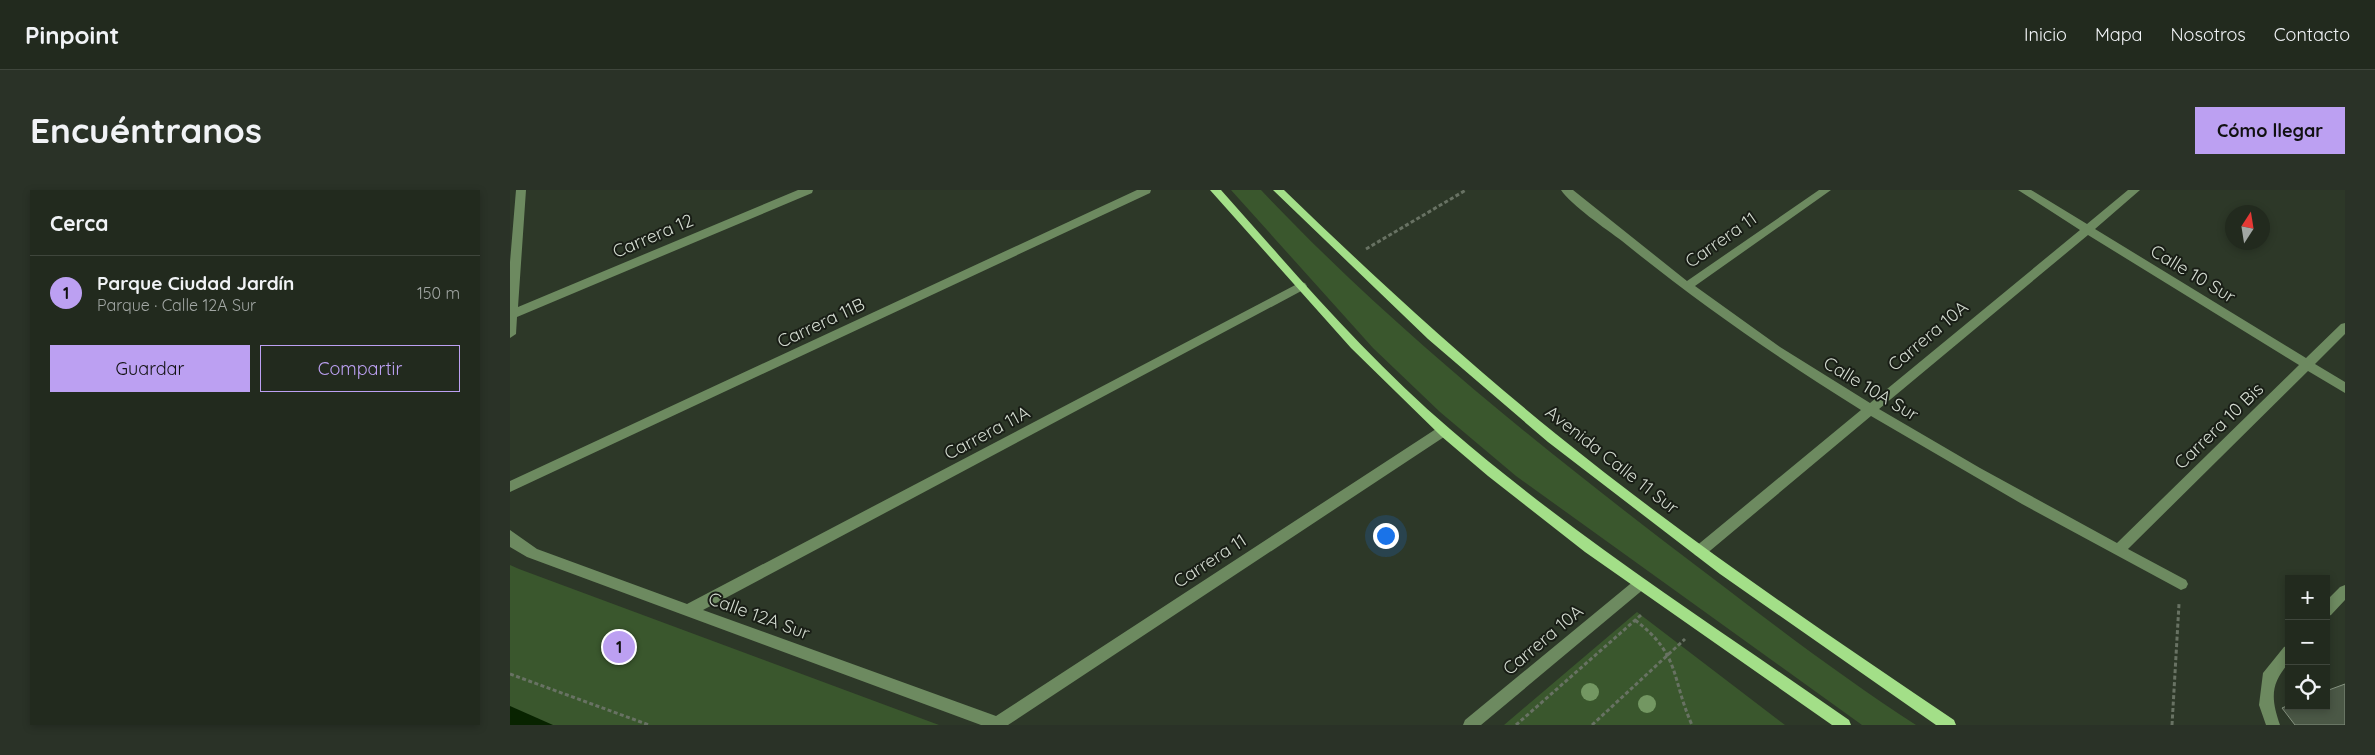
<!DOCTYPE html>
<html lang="es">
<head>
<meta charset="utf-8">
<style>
  :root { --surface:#222a1e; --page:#2a3227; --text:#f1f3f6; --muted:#a2a7a4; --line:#3f463c; --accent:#bca0f2 }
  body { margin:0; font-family:Quicksand,sans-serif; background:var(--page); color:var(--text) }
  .controls { position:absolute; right:15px; bottom:15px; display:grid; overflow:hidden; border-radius:0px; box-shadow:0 2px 8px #0003 }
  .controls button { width:45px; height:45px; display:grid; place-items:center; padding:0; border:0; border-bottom:1px solid var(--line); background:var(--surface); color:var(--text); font:25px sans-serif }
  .compass { position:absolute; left:1715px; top:15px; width:45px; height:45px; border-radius:50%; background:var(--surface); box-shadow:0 2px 8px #0003; rotate:12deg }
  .you { position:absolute; left:875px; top:345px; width:18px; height:18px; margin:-12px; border:4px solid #fff; border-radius:50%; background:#1a73e8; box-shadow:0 0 0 8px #1a73e833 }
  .badge { display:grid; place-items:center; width:32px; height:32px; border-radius:50%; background:var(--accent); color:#111; font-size:16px; font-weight:700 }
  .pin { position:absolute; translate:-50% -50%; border:2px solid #fff; box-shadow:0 1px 5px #0006 }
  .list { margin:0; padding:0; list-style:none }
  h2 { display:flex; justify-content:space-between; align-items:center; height:65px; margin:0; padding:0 20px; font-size:21px }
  h2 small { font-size:16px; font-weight:400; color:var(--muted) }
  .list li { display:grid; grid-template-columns:32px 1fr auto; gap:15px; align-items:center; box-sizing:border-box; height:75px; padding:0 20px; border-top:1px solid var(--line) }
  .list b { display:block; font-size:19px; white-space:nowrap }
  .list p { margin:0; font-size:16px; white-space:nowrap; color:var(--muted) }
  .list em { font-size:16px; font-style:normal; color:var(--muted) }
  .actions { display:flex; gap:10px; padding:15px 20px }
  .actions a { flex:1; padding:11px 0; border:1px solid var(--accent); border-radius:0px; text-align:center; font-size:18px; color:var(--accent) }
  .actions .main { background:var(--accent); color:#111 }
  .icon { flex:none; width:28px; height:28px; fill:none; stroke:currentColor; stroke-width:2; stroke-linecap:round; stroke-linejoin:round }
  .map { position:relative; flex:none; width:1835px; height:535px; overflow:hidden; border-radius:0px }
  header { display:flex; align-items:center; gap:30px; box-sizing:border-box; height:70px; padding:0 25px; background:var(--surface); border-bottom:1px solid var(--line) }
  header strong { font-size:24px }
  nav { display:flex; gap:28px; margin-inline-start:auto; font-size:18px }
  .intro { display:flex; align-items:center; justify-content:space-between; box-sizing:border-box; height:120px; padding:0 30px }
  h1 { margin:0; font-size:35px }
  .button { padding:12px 22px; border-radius:0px; background:var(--accent); color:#111; font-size:18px; font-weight:700 }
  main { display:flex; gap:30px; padding:0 30px }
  aside { flex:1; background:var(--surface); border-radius:0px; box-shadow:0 2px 8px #0003 }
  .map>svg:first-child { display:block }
  .green { fill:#3a572d }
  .water { fill:#082300 }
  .building { fill:#4b5846; stroke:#869380 }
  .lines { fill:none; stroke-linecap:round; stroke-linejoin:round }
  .path { stroke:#687263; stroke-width:3; stroke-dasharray:4 2.5; stroke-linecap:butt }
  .minor { fill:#6d8a60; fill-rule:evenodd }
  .major { fill:#a3df88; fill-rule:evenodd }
  .tree { fill:#739762 }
  .labels { text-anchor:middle; stroke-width:4; stroke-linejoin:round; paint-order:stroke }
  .street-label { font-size:18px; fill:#d2dacf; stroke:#191e16 }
</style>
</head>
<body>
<header>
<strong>Pinpoint</strong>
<nav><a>Inicio</a><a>Mapa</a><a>Nosotros</a><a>Contacto</a></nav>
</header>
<div class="intro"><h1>Encuéntranos</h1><a class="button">Cómo llegar</a></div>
<main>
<aside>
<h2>Cerca<small></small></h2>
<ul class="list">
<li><span class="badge">1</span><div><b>Parque Ciudad Jardín</b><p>Parque · Calle 12A Sur</p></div><em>150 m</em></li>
</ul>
<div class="actions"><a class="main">Guardar</a><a>Compartir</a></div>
</aside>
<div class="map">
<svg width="1835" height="535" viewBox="0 0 1835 535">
  <rect width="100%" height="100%" fill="#2d3828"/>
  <path class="green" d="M721,0H751C875,131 1012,242 1155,352C1237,414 1319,479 1406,535H1352L1006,286L930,222L863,158Z
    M0,375L9,379L429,535H0Z
    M1127,422L1275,535H994Z"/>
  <path class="water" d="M0,516L43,535H0Z"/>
  <path class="building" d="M1835,494V535H1785L1772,518L1779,515L1816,516V501Z"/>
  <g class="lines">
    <path class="path" d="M856,59L956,0
      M1125,430C1171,465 1161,488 1182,535
      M0,484L139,535
      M1006,535L1131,425
      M1082,535L1175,449
      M1662,535L1669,414"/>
    <path class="minor" d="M6,0H16L8,117L288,0H303L302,3L7,127L6,144L0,148V72Z
      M627,0H641L640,3L0,302V291Z
      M1051,0H1063L1177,91L1309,0H1321L1185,96L1270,157L1360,213L1570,40L1508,0H1521L1577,34L1618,0H1630L1585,39L1796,168L1831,134L1835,133V144L1805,174L1835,192V203L1798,181L1618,359L1676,390L1678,394L1676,398L1671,400L1512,314L1361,226L1195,365L1190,367L1185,365L1183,361L1185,357L1351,220C1268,168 1188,113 1112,51C1096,39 1061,15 1051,0ZM1578,45L1789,175L1607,353L1470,278L1369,219Z
      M791,92L795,93L797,96L795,99L193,420L486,526L929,237H937L939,241L937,245L498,535H471L17,367L0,357V340L27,359L177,414Z
      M1130,388L1135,390L1137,394L1135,398L971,535H953L955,530L1125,390Z
      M1835,395V410L1821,425L1816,427V411L1830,397Z
      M1779,455V473C1760,494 1761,509 1770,535H1756L1749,515L1753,483L1774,457Z"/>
    <path class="major" d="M700,0H711C784,82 856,167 940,239C1065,347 1204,436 1339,530L1341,535H1322L1075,362L978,286L931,246L841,158Z
      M763,0H774C862,85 951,167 1046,244C1173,347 1309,439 1444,530L1446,535H1426L1210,384L1038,252L918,149Z"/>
  </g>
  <g class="tree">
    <circle cx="1080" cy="502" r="9"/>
    <circle cx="1137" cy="514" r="9"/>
  </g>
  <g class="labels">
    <g class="street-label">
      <text transform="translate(143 46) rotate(-23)" y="6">Carrera 12</text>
      <text transform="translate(1211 50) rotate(-35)" y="6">Carrera 11</text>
      <text transform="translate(1683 84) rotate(31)" y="6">Calle 10 Sur</text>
      <text transform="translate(311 133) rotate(-25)" y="6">Carrera 11B</text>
      <text transform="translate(1418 146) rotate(-40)" y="6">Carrera 10A</text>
      <text transform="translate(1361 199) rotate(31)" y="6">Calle 10A Sur</text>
      <text transform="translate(1709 236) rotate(-44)" y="6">Carrera 10 Bis</text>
      <text transform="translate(477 243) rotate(-28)" y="6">Carrera 11A</text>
      <text transform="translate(1102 270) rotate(38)" y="6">Avenida Calle 11 Sur</text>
      <text transform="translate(700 371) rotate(-33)" y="6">Carrera 11</text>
      <text transform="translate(249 426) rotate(20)" y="6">Calle 12A Sur</text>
      <text transform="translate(1033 450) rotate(-40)" y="6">Carrera 10A</text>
    </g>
  </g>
</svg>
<div class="controls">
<button>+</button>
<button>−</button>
<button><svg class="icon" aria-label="locate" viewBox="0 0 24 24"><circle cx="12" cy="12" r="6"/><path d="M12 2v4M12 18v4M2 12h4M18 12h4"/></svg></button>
</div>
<svg class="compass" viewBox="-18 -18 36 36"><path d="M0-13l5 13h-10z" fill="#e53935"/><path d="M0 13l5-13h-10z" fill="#a2a7a4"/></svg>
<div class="you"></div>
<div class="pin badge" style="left:109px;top:457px">1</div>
</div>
</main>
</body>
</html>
